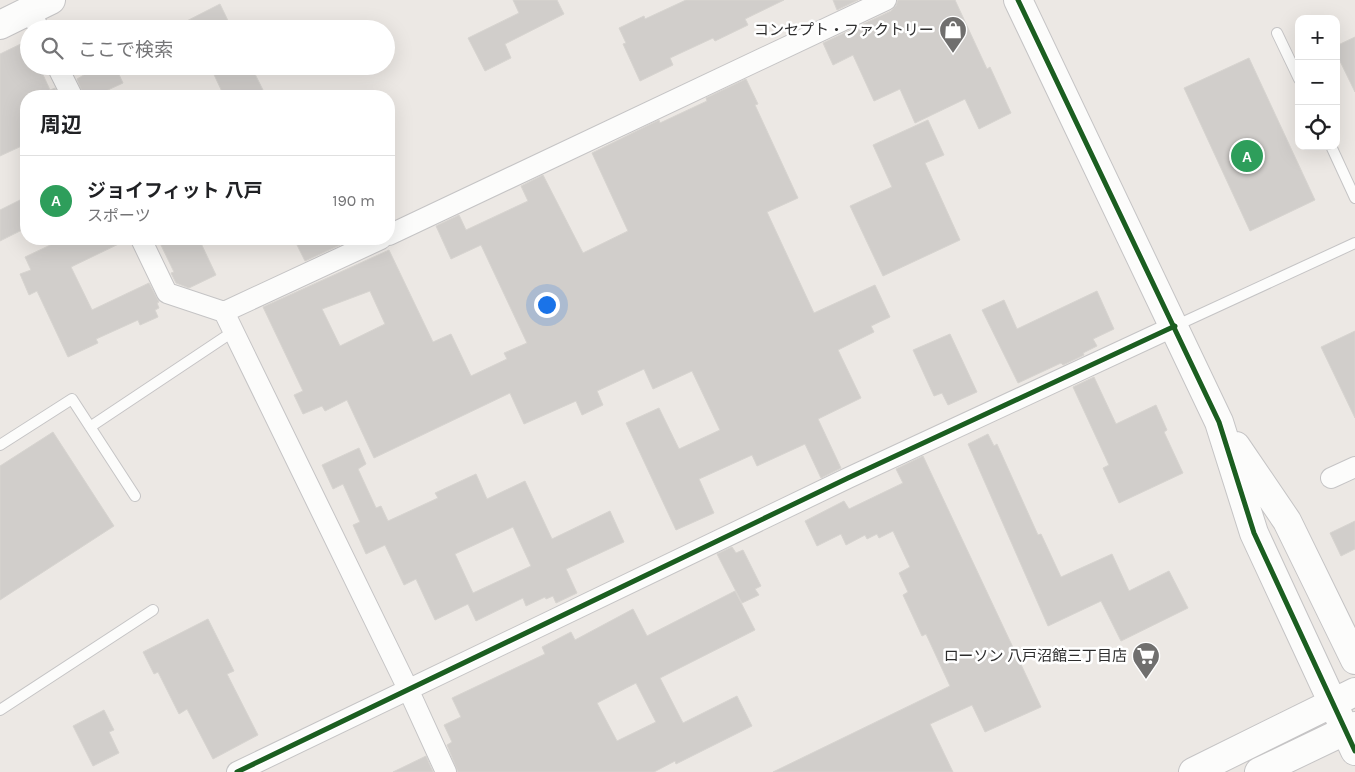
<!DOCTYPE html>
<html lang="ja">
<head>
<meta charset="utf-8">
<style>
  :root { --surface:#fff; --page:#f2f2f2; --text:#202124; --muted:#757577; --line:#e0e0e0; --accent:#1a73e8 }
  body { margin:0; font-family:Karla,"Noto Sans JP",sans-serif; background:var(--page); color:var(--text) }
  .controls { position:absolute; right:15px; top:15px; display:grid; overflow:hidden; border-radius:10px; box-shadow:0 5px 20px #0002 }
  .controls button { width:45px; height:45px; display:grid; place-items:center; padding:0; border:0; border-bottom:1px solid var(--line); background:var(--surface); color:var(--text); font:25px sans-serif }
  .you { position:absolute; left:546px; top:304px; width:18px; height:18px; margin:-12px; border:4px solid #fff; border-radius:50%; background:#1a73e8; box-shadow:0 0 0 8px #1a73e833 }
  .badge { display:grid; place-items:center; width:32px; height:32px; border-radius:50%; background:var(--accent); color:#fff; font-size:16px; font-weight:700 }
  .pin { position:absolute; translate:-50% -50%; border:2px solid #fff; box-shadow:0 1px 5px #0006 }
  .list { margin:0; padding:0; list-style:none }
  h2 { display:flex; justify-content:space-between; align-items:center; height:65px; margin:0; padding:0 20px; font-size:21px }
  h2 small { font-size:16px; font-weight:400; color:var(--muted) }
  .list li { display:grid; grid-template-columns:32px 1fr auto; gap:15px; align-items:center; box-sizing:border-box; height:90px; padding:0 20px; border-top:1px solid var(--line) }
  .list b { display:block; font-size:19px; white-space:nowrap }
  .list p { margin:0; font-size:16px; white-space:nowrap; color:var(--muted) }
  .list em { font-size:16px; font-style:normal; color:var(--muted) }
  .icon { flex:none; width:28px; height:28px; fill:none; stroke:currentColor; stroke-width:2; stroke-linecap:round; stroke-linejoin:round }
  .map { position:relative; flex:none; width:1355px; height:772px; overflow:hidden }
  .search { position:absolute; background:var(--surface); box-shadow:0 5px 20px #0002; left:20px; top:20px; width:375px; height:55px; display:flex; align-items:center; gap:12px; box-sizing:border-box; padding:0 18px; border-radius:28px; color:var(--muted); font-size:19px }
  .panel { position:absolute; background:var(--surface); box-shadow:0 5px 20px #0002; left:20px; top:90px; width:375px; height:155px; border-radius:20px }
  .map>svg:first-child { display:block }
  .building { fill:#d1cecb; stroke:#d7d4d0; fill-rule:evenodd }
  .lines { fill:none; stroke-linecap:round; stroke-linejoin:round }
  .lane-casing { stroke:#c5c4c5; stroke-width:12 }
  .street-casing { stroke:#c5c4c5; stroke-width:22 }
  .secondary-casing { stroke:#c5c4c5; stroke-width:30 }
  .lane { stroke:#fcfcfb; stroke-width:10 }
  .street { stroke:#fcfcfb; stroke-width:20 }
  .secondary { stroke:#fcfcfb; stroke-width:28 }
  .cycleway-casing { stroke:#fff; stroke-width:8 }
  .cycleway { stroke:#1b5e20; stroke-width:5 }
  .labels { text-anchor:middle; stroke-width:5; stroke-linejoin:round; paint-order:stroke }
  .poi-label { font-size:15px; fill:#2e2e2e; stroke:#fff; text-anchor:end }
</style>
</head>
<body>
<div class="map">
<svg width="1355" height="772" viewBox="0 0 1355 772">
  <rect width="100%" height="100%" fill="#ece8e4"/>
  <path class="building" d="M513,0H557L564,14L505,44L511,58L485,71L468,38L519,13Z
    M686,0H784L745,19L748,25L715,41L713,38L670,58L673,65L640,81L623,44L626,43L619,28L644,16L645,19Z
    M833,0H858L837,10Z
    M898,0H955L987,69L990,67L1011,113L979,129L965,99L915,123L900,89L874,101L853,55L833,65L823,43L891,11L896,6Z
    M220,4L232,29H171Z
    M1355,37V92L1336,53V46Z
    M29,40V66H39L50,90L55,88L59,96H26V144L0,156V54Z
    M1249,58L1315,200L1250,231L1184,88Z
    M99,66H115L123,83L97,95L96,92L84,96L77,79Z
    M210,66H251L266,96H224Z
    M746,79L758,104L755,105L798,198L767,212L814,313L875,285L890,317L871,326L874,332L838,350L861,398L818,419L841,468L821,478L805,444L757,466L752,455L699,479L714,513L676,530L626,423L659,408L679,449L720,430L692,371L653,389L644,369L597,391L603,405L582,415L576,401L524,424L510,393L374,458L347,400L325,411L322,406L303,414L294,395L303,391L263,307L389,250L433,342L451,334L471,376L507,359L504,353L527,343L481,245L451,259L436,226L459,215L466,230L528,201L521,186L543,175L583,253L628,231L592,153L659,120L660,123L707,101L706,98ZM370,291L385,324L340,346L322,309Z
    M928,120L944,155L925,163L960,240L883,276L850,206L892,187L873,145Z
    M26,197V228L0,241V210Z
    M63,239H129L71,267L92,310L149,283L159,302L157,303L159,308L155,310L158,317L140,325L138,320L96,339L98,343L68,357L37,291L29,295L20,274L31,270L25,257Z
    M158,239H199L216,275L189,288L176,283L171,273L174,272Z
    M294,239H337L340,245L305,261Z
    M1097,291L1114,329L1093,339L1097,346L1083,353L1084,355L1063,365L1061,363L1018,383L982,310L1004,300L1017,329Z
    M1355,331V418L1321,347Z
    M950,334L977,392L948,405L942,393L934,396L913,350Z
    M1094,377L1116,424L1156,405L1167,430L1164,432L1183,473L1119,503L1103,468L1109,465L1073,387Z
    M53,432L114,526L0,600V466Z
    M988,434L994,446L997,444L1038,535L1041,534L1061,577L1112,554L1129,591L1169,571L1188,608L1121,641L1101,601L1048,626L968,444Z
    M359,448L366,464L358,469L376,508L381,506L388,521L438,498L435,493L476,474L487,499L525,481L552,539L610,511L624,542L566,569L577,593L556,603L553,596L546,599L545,597L526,606L523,598L476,621L468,604L435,620L416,579L404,585L385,545L366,554L353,525L360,522L343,484L333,489L322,465ZM513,527L531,566L473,593L455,554Z
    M923,456L1041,707L985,732L972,705L930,724L953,772H773L950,686L926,634L922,636L903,595L908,592L899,573L910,567L893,531L879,538L877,534L867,539L865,535L846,545L841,534L817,546L805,521L844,501L849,509L903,483L896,469Z
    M1355,521V549L1341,556L1330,533Z
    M732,547L736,553L743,550L761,586L755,589L759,595L742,603L717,554Z
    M735,591L755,630L660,678L683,723L737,696L752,726L676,764L675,761L654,772H458L447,745L452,742L444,725L461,717L452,698L545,654L542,647L571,632L575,640L633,609L647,636ZM636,683L656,722L617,741L597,703Z
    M208,619L234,671L227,674L258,735L213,759L187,709L179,714L158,672L154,674L143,652Z
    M104,710L114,730L109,732L119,753L93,766L73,726Z
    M426,756L433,772H393Z"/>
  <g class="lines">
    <defs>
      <path id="lane" d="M1277,33L1299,79
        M1331,146L1355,198
        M1175,326L1355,243
        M90,427L234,331
        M0,445L72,399L135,496
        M0,710L153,610"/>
      <path id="street" d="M30,10L39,29
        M57,66L72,96
        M389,235L886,0
        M141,239L167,293L224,312L381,239
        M224,312L408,689L446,772
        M1331,478L1355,467
        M237,772L848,478L1175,326"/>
      <path id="secondary" d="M1018,0L1219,422L1254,533L1355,751
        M0,25L51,0
        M1236,446L1287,521L1355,660
        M1193,772L1355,692
        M1259,772L1355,726"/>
    </defs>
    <use href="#lane" class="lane-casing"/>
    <use href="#street" class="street-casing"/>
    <use href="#secondary" class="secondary-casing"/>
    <use href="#lane" class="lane"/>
    <use href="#street" class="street"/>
    <use href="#secondary" class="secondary"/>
    <defs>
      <path id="cycleway" d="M1018,0L1219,422L1254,533L1355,751
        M237,772L848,478L1175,326"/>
    </defs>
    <use href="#cycleway" class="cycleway-casing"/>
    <use href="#cycleway" class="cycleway"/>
  </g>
  <defs>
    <symbol id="shop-pin" viewBox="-11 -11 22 30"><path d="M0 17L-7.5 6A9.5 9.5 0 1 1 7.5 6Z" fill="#706f6e" stroke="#fff"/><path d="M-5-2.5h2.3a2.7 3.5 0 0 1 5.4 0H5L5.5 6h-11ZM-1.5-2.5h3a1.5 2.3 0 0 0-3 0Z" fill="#fff"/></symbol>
    <symbol id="supermarket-pin" viewBox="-11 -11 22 30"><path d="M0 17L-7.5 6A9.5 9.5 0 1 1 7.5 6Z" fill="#706f6e" stroke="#fff"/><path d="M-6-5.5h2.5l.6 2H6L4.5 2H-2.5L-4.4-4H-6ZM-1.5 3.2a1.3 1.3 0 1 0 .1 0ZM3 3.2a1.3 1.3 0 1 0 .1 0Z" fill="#fff"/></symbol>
  </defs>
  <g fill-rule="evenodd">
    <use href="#shop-pin" x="937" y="14" width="32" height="43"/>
    <use href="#supermarket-pin" x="1130" y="640" width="32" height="43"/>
  </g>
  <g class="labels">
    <g class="poi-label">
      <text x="934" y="35">コンセプト・ファクトリー</text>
      <text x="1127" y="661">ローソン 八戸沼館三丁目店</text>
    </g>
  </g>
</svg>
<div class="controls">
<button>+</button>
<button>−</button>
<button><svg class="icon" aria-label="locate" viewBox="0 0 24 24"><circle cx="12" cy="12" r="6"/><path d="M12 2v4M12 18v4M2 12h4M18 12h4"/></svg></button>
</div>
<div class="you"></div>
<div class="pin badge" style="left:1247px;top:156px;background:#2e9e5b">A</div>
<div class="search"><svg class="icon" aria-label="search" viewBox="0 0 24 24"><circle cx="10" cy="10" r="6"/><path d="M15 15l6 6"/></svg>ここで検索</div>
<section class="panel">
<h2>周辺<small></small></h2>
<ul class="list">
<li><span class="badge" style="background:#2e9e5b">A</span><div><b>ジョイフィット 八戸</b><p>スポーツ</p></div><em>190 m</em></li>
</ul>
</section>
</div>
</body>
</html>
